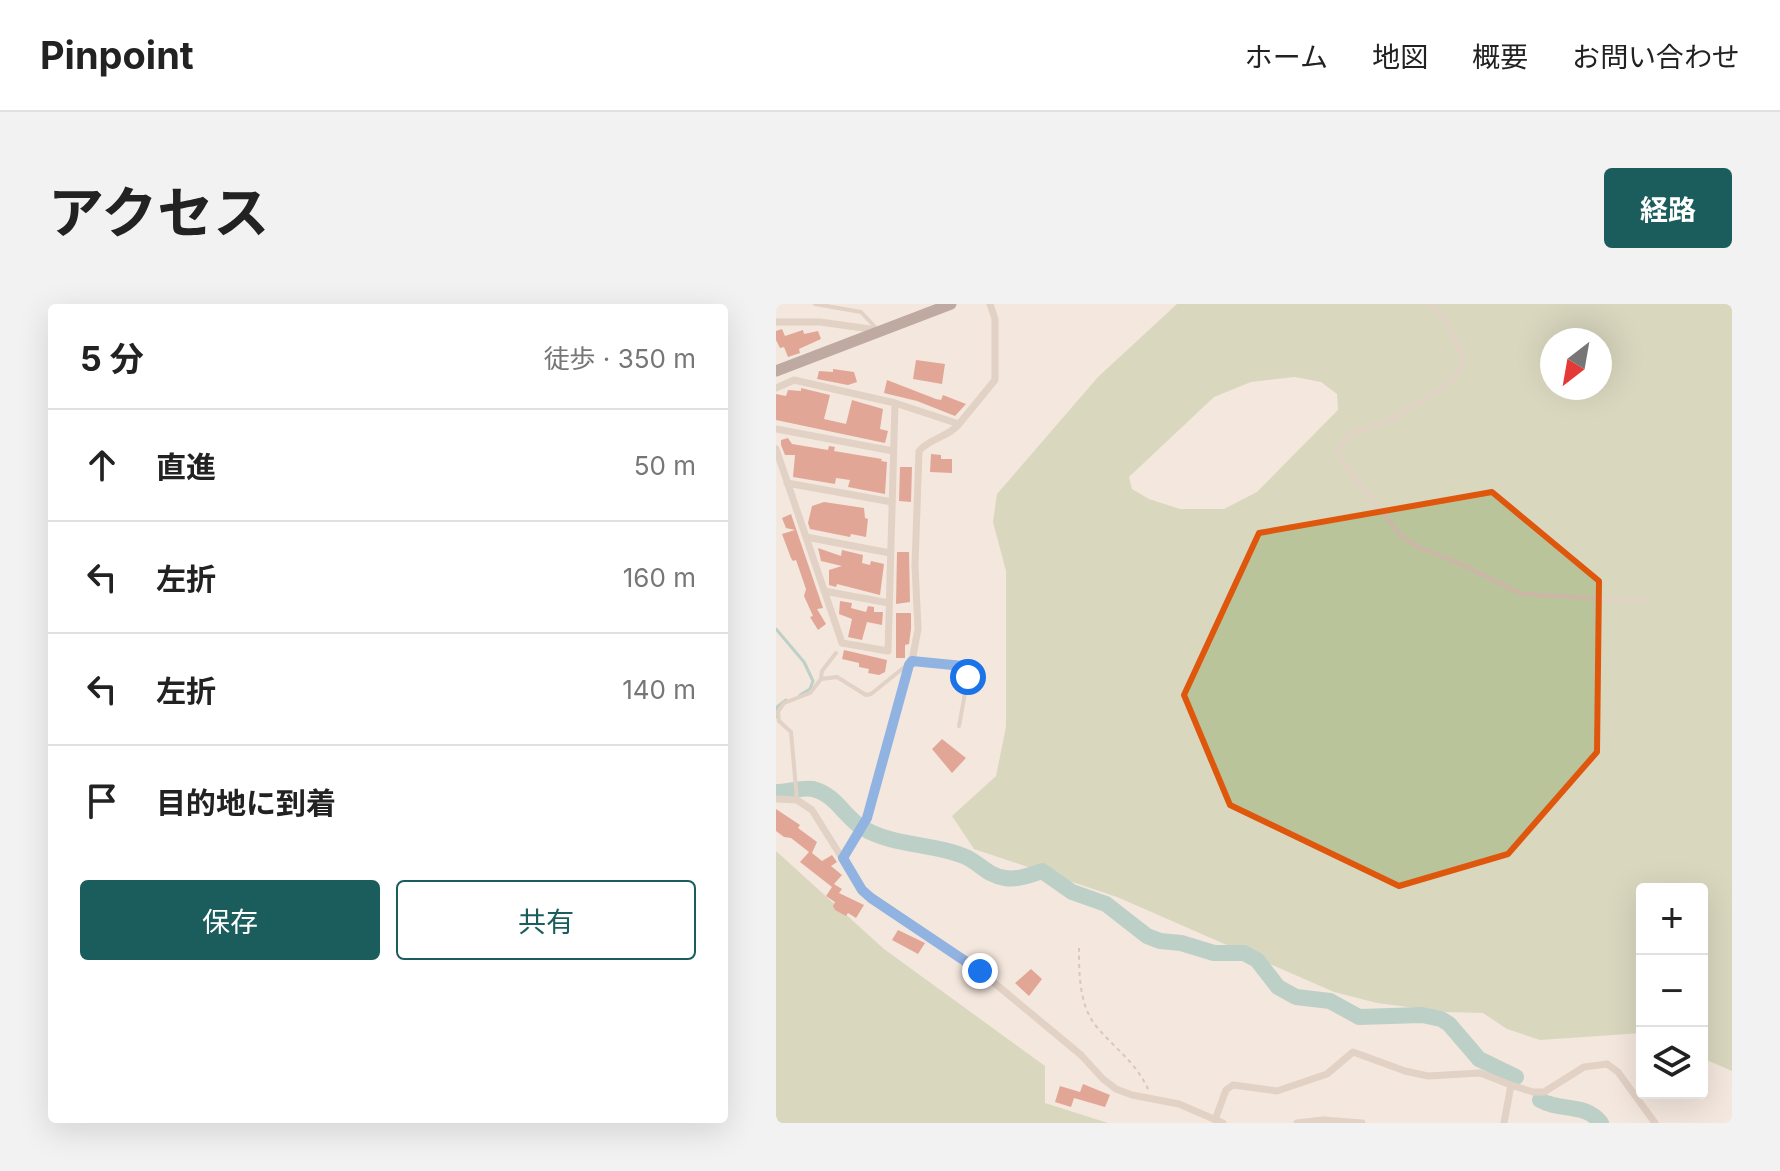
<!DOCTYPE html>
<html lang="ja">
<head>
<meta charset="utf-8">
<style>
  :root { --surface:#fff; --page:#f2f2f2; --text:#222; --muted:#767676; --line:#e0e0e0; --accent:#1b5d5c }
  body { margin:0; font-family:Inter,"Noto Sans JP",sans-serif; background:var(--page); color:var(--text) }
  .controls { position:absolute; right:24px; bottom:24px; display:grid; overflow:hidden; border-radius:8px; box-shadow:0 8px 32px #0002 }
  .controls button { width:72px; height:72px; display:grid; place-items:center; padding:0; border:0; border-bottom:2px solid var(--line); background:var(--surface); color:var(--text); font:40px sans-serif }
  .compass { position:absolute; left:764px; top:24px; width:72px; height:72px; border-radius:50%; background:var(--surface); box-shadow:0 8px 32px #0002; rotate:211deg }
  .stop { position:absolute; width:24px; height:24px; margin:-18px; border:6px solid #1a73e8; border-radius:50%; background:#fff }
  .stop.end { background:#1a73e8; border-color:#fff; box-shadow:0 2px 8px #0008 }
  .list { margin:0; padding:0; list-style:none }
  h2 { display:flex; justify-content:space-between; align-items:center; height:104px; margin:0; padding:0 32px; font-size:34px }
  h2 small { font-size:26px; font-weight:400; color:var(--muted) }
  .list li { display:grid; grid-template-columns:52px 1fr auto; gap:24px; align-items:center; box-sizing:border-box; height:112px; padding:0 32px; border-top:2px solid var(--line) }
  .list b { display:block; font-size:30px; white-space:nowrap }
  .list em { font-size:26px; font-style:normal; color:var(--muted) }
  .actions { display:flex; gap:16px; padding:24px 32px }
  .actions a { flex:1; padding:18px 0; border:2px solid var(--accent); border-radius:8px; text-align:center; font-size:28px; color:var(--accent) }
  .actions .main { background:var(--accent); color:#fff }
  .icon { flex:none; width:44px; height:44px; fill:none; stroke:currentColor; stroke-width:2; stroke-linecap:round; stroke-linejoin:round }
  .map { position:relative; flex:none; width:956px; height:819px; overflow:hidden; border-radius:8px }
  header { display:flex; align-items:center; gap:48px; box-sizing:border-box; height:112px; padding:0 40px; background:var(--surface); border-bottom:2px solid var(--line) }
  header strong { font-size:38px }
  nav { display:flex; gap:44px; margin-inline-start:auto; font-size:28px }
  .intro { display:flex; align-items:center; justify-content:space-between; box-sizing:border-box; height:192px; padding:0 48px }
  h1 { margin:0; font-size:56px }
  .button { padding:20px 36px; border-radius:8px; background:var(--accent); color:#fff; font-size:28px; font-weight:700 }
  main { display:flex; gap:48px; padding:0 48px }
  aside { flex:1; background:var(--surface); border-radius:8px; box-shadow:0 8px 32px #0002 }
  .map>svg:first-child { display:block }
  .green { fill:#bac49b; fill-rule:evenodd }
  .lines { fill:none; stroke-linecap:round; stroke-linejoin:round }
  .stream { stroke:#7ab3b0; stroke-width:3 }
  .river { stroke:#7ab3b0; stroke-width:16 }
  .building { fill:#cd5842 }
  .path { stroke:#b99f92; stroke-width:2; stroke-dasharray:4 4; stroke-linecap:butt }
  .lane { stroke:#cdb5a8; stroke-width:4 }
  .street { stroke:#cdb5a8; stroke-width:7 }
  .primary { stroke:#7c6159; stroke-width:11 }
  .route { stroke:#1a73e8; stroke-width:10 }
  .marked { fill:none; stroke:#df570d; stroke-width:6; stroke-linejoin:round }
</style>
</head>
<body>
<header>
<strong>Pinpoint</strong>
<nav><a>ホーム</a><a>地図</a><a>概要</a><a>お問い合わせ</a></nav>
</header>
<div class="intro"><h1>アクセス</h1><a class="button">経路</a></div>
<main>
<aside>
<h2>5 分<small>徒歩 · 350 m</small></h2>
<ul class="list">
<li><svg class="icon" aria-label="ahead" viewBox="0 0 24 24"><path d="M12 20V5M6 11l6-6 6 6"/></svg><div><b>直進</b></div><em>50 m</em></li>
<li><svg class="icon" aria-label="left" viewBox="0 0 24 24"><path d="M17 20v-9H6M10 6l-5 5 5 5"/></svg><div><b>左折</b></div><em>160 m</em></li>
<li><svg class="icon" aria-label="left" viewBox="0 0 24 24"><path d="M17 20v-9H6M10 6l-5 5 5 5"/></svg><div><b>左折</b></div><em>140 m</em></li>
<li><svg class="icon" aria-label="arrive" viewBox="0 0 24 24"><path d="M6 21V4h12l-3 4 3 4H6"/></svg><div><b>目的地に到着</b></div></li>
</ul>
<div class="actions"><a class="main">保存</a><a>共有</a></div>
</aside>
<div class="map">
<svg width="956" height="819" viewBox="0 0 956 819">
  <rect width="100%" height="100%" fill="#f4e7dd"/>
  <path class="green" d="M401,0H956V767L926,754V585H866V729L764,736L731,725L707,709L671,708L601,699L558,688L341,593L198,545L176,512L220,472L230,423V267L217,218L221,190L322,73ZM776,36H824V84H776ZM519,73L545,78L561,90L562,106L481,188L448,205H404L373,195L356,185L353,173L438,93L475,78Z
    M0,547L108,645L269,762V799L332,819H3L0,812Z"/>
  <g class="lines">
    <path class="stream" d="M0,325L28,358L37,377L34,385L24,391
      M0,413L1,403L10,396"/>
    <path class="river" d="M0,488C12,488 25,483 37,485C60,491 67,511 85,523C117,543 160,539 192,554C205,561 213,572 229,574C242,576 254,571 266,567L296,588L330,600L371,632L384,637L405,639L438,649H468L481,656L502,683L520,693L554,697L583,713L646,711L665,715L673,720L703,755L740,773
      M764,796C784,808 809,798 825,819"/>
  </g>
  <path class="building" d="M6,25L9,32L27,26L28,30L42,27L45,35L23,45L24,49L12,53L8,43L4,44L0,36V27Z
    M140,56L169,60L166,80L137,75Z
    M57,65L78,68L81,78L72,81L41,75L43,67L57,68Z
    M111,76L160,95L165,96L167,91L190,100L179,112L141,97L108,89Z
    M25,84L54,91L48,115L70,120L76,96L107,105L104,125L112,127L109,139L0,116V90L10,92L12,86L25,87Z
    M12,134L16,140L52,146L53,142L59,143L58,147L106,155L105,157L111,158L109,190L72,183L74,176L60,174L59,180L17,173L19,151H9L5,141V136Z
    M155,150L165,151V155H176V169L154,168Z
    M124,163H136L135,198L123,197Z
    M48,198L88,204L89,214L92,215L90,233L75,230L74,233L34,225L32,219L36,202Z
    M15,210L47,304L41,305L50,320L42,326L34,313L37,312L28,292L30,285L20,256L17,257L15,254L6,230L19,226L10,224L6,214Z
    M42,244L65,252L66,246L87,251L86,259L94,261L95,257L108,260L104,291L61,280L60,283L53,281V266L66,262L45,257Z
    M121,248H133L134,298L120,300Z
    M64,297L76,299L75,304L90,308L92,302L98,303V308H107L106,321L91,318L86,336L72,333L76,315L63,310Z
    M120,309H135V325L133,340L129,341V354H120Z
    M68,346L111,356L109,368L103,371L92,369L93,365L83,363V359L66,355Z
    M166,435L190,454L176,469L156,445Z
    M0,505L24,521L22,524L41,538L36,549L46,557L56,551L61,558L55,562L66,571L58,580L66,585L63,589L88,601L80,614L72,609L70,612L59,606L57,602L59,598L50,592L56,583L24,558L33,548L15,534L8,533L0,527Z
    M122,626L149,639L142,650L116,636Z
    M255,665L266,675L253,692L239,679Z
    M307,780L334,791L329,803L298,794L295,803L279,798L284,782L304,788Z"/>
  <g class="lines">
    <path class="path" d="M70,548L91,514L131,369
      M303,644C303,669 303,701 320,722C339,745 359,757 372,785"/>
    <path class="lane" d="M39,0L85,8L101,25
      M656,0C670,16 682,38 688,58L677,76L669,82L611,118L573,130L562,146L566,157L625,232L644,244L678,257L746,290L848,296L868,295
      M45,374L46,367L60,349
      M21,496L15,428L3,417L2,408L8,399L34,389L45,375L61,373L90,391L95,390L136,357L187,362L192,373L183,422"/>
    <path class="street" d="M0,18H44L101,26
      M0,84L18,76L119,99L112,347L66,339L0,145
      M119,99L183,120L219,76V15L214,0
      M0,125L117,147
      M11,179L116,198
      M30,233L114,249
      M48,287L113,299
      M136,357L142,325L139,261L143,147C154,134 173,133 183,120
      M0,495L21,496L36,506L86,586L204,667L305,751L327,775L340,785L356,791L403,800L447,819
      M735,781L757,788H768L808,763L831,760L842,768L879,819
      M439,816L450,786L457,781L501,787L551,770L577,748L629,767L652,772L704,769L735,781L728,819
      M521,819L547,816L586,819"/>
    <path class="primary" d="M0,67L175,0"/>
  </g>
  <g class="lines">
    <path class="route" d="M192,373L187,362L136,357L133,361L91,514L67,554L86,586L95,594L204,667"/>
  </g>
  <path d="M0 0H956V819H0ZM716,188L823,277L821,448L732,550L623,582L454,501L408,391L483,229Z" fill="#f4e7dd" fill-opacity=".55" fill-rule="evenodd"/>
  <path class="marked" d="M716,188L823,277L821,448L732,550L623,582L454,501L408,391L483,229Z"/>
</svg>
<div class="controls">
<button>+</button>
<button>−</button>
<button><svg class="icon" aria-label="layers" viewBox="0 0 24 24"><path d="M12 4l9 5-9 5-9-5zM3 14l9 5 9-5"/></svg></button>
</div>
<svg class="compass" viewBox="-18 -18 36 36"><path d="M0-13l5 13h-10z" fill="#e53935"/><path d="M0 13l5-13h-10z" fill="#767676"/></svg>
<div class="stop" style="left:192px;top:373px"></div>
<div class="stop end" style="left:204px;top:667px"></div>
</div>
</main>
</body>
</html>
